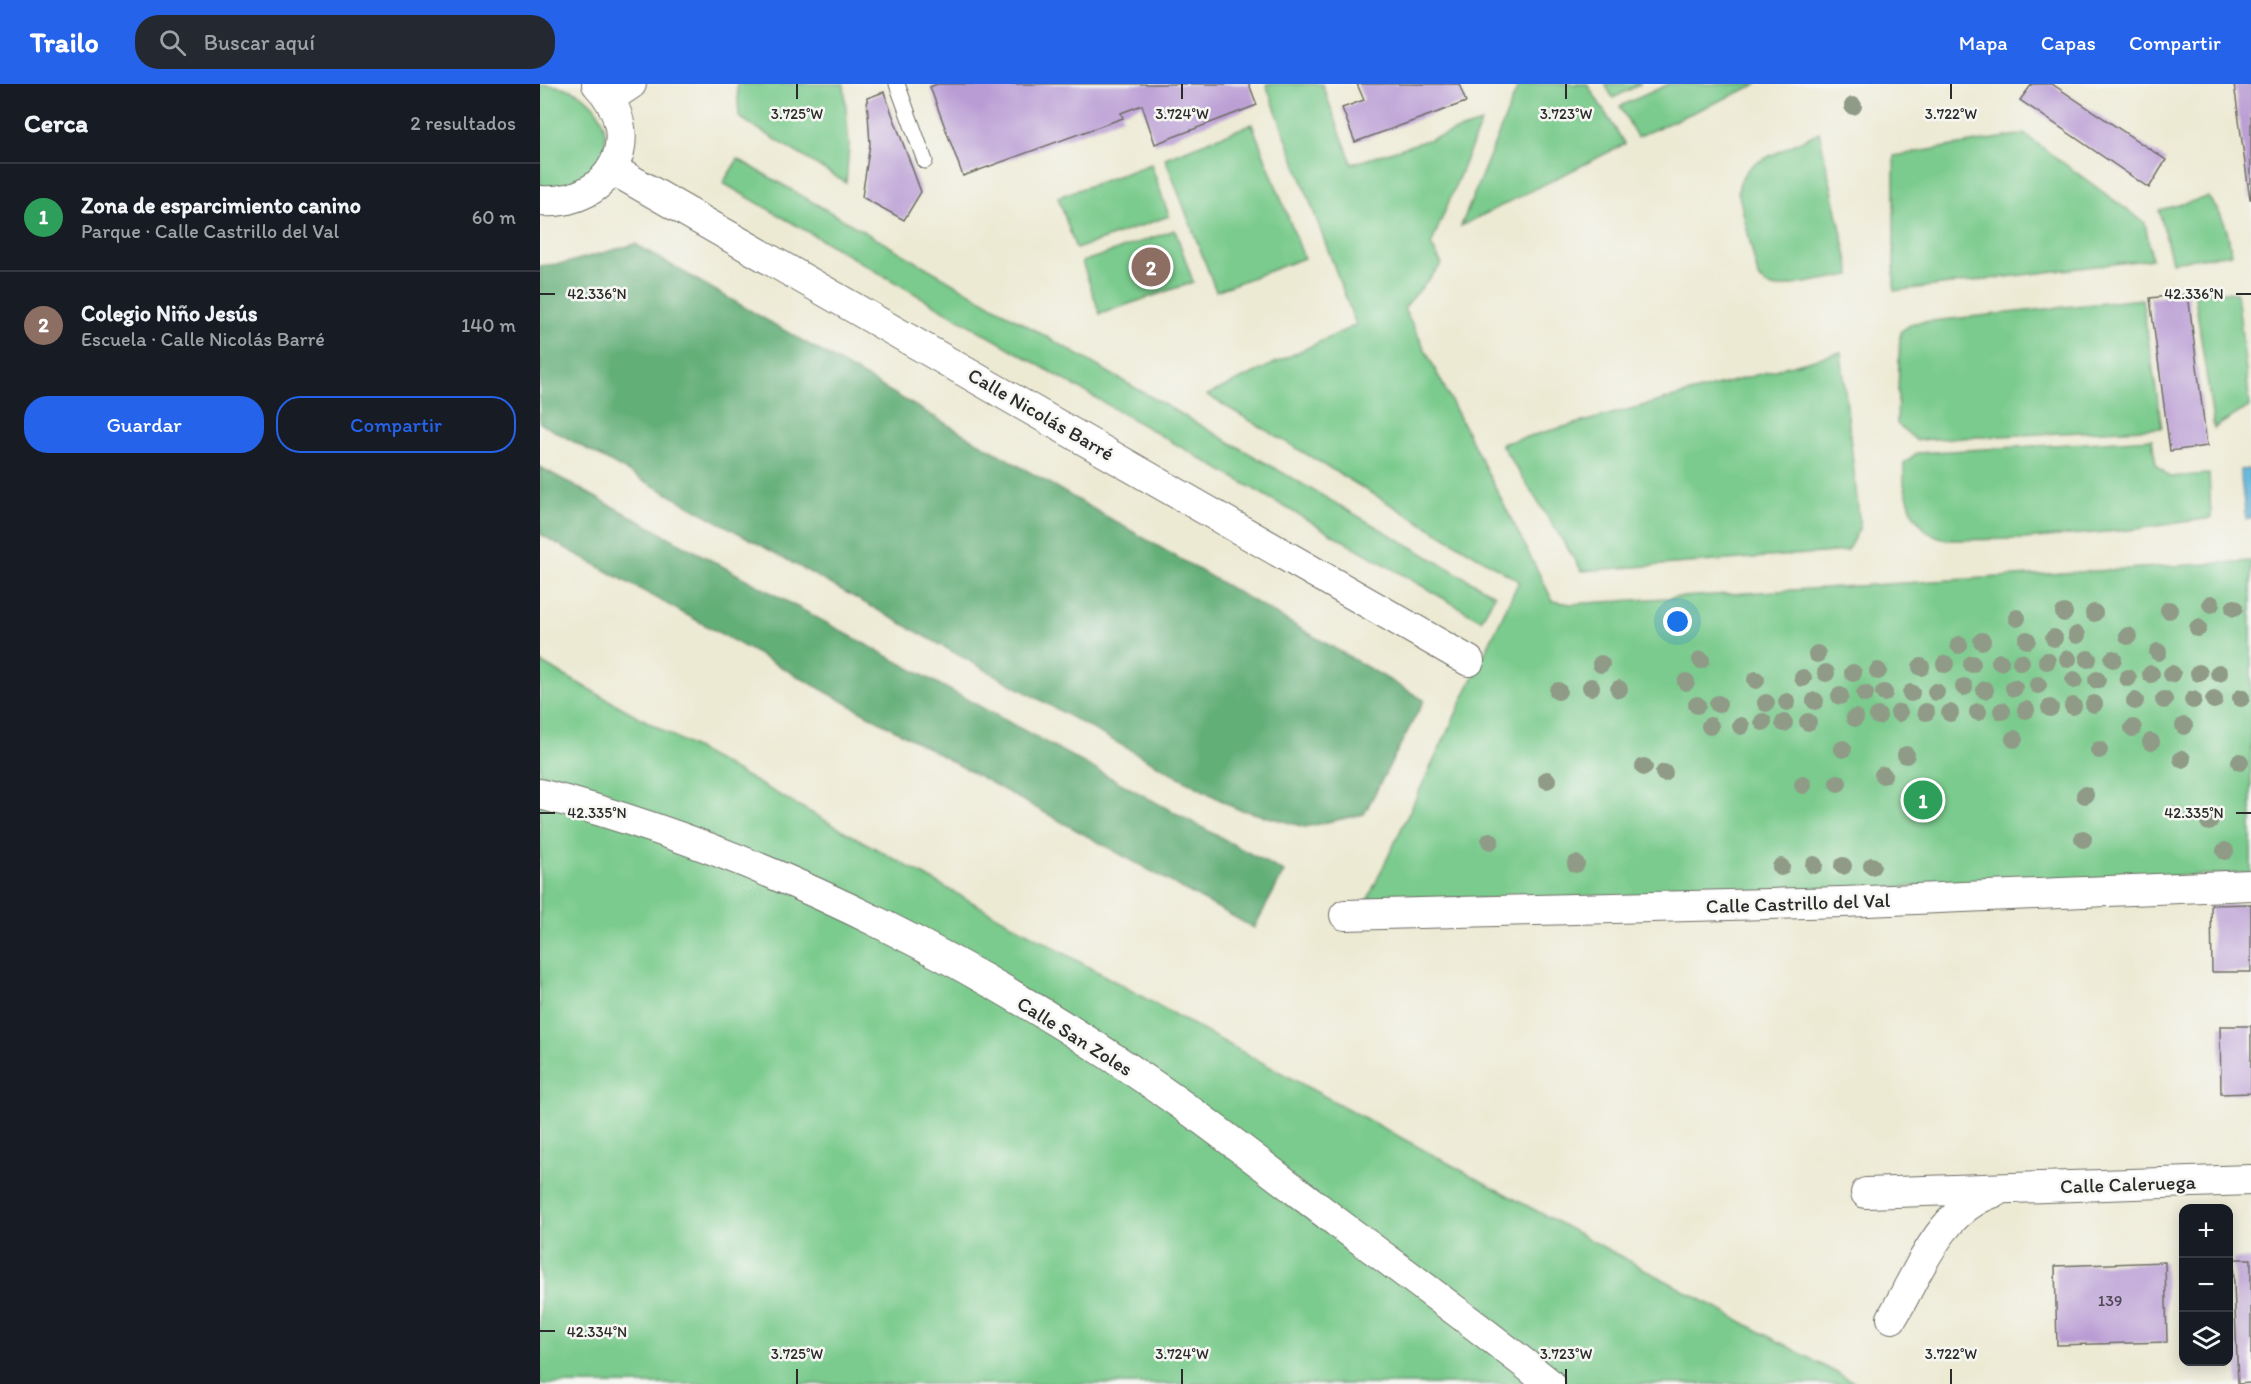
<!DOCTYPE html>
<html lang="es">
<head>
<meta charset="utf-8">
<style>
  :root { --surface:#171b24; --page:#242831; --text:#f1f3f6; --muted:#9ea1a6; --line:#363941; --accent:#2563eb }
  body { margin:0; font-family:Itim,sans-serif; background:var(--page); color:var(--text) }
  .controls { position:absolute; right:18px; bottom:18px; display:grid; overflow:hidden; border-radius:12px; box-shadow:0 3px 15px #0003 }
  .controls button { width:54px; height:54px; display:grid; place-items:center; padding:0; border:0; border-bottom:2px solid var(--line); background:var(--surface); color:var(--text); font:30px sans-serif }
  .you { position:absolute; left:1138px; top:538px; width:21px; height:21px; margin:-15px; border:4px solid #fff; border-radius:50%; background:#1a73e8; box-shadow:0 0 0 9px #1a73e833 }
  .badge { display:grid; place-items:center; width:39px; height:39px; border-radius:50%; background:var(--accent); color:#fff; font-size:20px; font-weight:700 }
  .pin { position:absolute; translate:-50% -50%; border:3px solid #fff; box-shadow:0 2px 6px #0006 }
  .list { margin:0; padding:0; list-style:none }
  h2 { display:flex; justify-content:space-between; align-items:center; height:78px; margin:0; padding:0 24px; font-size:26px }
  h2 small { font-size:20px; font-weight:400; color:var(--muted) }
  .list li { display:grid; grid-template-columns:39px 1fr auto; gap:18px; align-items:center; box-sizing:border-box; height:108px; padding:0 24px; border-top:2px solid var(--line) }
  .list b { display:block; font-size:22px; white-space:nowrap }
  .list p { margin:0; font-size:20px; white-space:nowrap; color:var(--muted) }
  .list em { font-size:20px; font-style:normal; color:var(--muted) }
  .actions { display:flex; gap:12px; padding:18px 24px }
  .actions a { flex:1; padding:14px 0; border:2px solid var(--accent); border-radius:24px; text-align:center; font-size:21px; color:var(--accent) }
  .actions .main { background:var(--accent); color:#fff }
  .icon { flex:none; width:33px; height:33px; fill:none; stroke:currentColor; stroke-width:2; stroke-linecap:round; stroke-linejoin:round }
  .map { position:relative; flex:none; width:1711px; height:1300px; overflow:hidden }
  header { display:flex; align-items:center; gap:36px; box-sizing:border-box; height:84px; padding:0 30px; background:var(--accent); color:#fff }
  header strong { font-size:28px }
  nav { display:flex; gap:33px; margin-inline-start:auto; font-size:21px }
  .search { width:420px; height:54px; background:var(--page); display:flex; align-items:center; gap:15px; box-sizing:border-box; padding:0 21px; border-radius:24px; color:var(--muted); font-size:22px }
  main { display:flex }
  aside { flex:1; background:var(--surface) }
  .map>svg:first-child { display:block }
  .green { fill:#7acb8d; stroke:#527b5c; stroke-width:1.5 }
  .forest { fill:#63af78; stroke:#476d52; stroke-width:1.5 }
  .water { fill:#5eb5db; stroke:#447083; stroke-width:1.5 }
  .building { fill:#b99cd4 }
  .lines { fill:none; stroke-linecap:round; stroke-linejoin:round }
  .lane-casing { stroke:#6f6e66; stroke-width:17 }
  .street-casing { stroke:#6f6e66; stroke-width:32 }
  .lane { stroke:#fff; stroke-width:15 }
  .street { stroke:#fff; stroke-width:30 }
  .tree { fill:#909b87 }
  .ticks { fill:none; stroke:#2b2b2b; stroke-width:2 }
  .labels { text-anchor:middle; stroke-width:5; stroke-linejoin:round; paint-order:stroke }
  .number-label { font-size:16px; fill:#4e4755 }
  .street-label { font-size:20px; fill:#2b2b2b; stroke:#f6f6f2 }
  .ticks-label { font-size:15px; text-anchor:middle; fill:#2b2b2b; stroke:#f6f6f2; stroke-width:5; stroke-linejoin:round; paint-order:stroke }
</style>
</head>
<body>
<header>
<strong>Trailo</strong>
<div class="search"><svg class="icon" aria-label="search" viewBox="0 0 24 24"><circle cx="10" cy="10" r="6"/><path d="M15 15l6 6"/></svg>Buscar aquí</div>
<nav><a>Mapa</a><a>Capas</a><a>Compartir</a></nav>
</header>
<main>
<aside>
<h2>Cerca<small>2 resultados</small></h2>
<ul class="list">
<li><span class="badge" style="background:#2e9e5b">1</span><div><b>Zona de esparcimiento canino</b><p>Parque · Calle Castrillo del Val</p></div><em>60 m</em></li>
<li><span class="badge" style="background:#8d6e63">2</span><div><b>Colegio Niño Jesús</b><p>Escuela · Calle Nicolás Barré</p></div><em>140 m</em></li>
</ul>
<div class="actions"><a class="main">Guardar</a><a>Compartir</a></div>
</aside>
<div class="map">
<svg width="1711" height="1300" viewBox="0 0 1711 1300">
  <rect width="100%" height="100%" fill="#f6f6f2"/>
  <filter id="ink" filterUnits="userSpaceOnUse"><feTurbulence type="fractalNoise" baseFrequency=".0167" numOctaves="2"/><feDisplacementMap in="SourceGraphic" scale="12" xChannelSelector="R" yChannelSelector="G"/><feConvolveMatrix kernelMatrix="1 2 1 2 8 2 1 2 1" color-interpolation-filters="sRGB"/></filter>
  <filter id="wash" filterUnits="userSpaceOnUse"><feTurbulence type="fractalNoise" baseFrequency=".008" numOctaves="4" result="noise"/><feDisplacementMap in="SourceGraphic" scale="24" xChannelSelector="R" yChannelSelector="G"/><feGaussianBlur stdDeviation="1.35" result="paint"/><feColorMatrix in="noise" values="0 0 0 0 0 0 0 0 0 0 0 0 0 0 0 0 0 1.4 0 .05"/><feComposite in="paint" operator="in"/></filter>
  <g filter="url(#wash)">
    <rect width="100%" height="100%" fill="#edead4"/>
    <path class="green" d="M197,0H304L309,61L306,99L199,33Z
      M726,0H782L812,80L941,39L891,161L902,180L864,224L1013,517L1031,520L1711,477V789L1059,815H828L979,497L667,311L816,241Z
      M979,0H1047L1085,60L921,142Z
      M1065,0H1101L1073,14Z
      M1129,0H1218L1097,53L1080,22Z
      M6,1C74,3 87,83 28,102C20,105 9,103 0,102V2Z
      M712,40L764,174L676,207L625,74Z
      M1279,48L1311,191L1236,204L1226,201L1218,192L1198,107C1200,95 1204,88 1214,80Z
      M1484,50L1605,139L1612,175L1354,207V72Z
      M198,75L955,511L941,536L183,99Z
      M611,80L629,132L536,165L518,113Z
      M1668,113C1684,133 1688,143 1691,170L1632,178L1619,126Z
      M635,146L653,198L560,230L542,178Z
      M1654,206L1697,209L1710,322L1674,344Z
      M1602,215L1622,344L1376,356L1357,340L1360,248L1373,239Z
      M1301,268L1320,443L1307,467L1042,487L961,360Z
      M1612,355L1616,380L1629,393L1669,390L1671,434L1589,446L1483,455L1406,456L1387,448L1373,430L1364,401V379L1377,369Z
      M0,578L662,946L1317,1300H0Z"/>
    <path class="forest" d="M95,160L884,616L824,730L765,743L695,724L0,339V182L26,179Z
      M0,383L744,788L714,844L0,450Z"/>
    <path class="water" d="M1711,385V435H1706L1700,386Z"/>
    <g id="blocks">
      <path class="building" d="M397,0H709L717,21L615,60L602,21L581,29L583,34L423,92L390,3Z
        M817,0H919L926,18L815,58L802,24L824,16Z
        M1492,0H1512L1626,76L1609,104L1480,16Z
        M1694,0H1711V115H1710Z
        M344,8L381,108L364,136L322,113L330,60L327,14Z
        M1648,210L1667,362L1630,367L1610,214Z
        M1711,820V888H1672L1671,821Z
        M1680,942H1711V1009L1681,1010Z
        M1693,1175H1711V1299L1698,1300Z
        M1625,1178L1627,1258L1517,1261L1515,1182Z"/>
    </g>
  </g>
  <g filter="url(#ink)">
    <use href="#blocks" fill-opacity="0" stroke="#6f6e66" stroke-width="1.5"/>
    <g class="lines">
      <defs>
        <path id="lane" d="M357,0L385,77"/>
        <path id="street" d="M70,14L91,0
          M72,85L929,577
          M0,117C71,122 108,53 57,0
          M0,710C230,769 464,892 656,1031C704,1066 751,1103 798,1139C869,1192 941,1244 1010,1300
          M805,831L1303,818L1711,801
          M1326,1109L1711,1096
          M1352,1234C1379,1188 1400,1125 1455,1108"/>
      </defs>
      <use href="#lane" class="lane-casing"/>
      <use href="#street" class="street-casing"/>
      <use href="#lane" class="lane"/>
      <use href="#street" class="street"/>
    </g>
    <g class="tree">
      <circle cx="1313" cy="22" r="9"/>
      <circle cx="1671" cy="520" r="9"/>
      <circle cx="1694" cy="524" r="9"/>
      <circle cx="1629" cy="526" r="9"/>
      <circle cx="1524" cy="529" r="9"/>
      <circle cx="1554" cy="529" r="9"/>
      <circle cx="1477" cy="534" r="9"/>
      <circle cx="1658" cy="544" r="9"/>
      <circle cx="1537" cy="551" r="9"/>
      <circle cx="1588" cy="552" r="9"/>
      <circle cx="1514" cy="554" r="9"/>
      <circle cx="1487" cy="556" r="9"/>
      <circle cx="1442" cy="557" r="9"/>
      <circle cx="1419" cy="561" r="9"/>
      <circle cx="1618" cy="568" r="9"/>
      <circle cx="1277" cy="570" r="9"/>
      <circle cx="1528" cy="575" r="9"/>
      <circle cx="1548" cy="575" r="9"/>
      <circle cx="1573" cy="575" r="9"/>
      <circle cx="1161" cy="576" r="9"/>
      <circle cx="1507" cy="577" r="9"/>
      <circle cx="1460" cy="578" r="9"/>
      <circle cx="1481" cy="578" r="9"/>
      <circle cx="1061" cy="580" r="9"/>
      <circle cx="1405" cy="580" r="9"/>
      <circle cx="1432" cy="580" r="9"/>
      <circle cx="1381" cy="583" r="9"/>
      <circle cx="1338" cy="587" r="9"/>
      <circle cx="1286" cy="589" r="9"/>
      <circle cx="1313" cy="589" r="9"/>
      <circle cx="1659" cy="589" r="9"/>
      <circle cx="1679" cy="589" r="9"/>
      <circle cx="1611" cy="590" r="9"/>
      <circle cx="1632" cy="590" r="9"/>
      <circle cx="1263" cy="594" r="9"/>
      <circle cx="1588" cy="594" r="9"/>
      <circle cx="1216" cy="596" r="9"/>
      <circle cx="1534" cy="596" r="9"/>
      <circle cx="1557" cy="596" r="9"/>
      <circle cx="1146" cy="598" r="9"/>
      <circle cx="1498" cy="601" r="9"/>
      <circle cx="1051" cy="603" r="9"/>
      <circle cx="1424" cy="603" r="9"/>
      <circle cx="1474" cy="604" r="9"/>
      <circle cx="1079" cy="605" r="9"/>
      <circle cx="1445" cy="606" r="9"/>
      <circle cx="1018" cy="607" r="9"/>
      <circle cx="1396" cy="608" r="9"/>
      <circle cx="1344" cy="609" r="9"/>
      <circle cx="1371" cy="609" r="9"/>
      <circle cx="1325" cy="610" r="9"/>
      <circle cx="1300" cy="612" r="9"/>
      <circle cx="1701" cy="614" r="9"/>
      <circle cx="1624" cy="616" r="9"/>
      <circle cx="1653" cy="616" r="9"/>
      <circle cx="1674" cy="616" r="9"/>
      <circle cx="1275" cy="617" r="9"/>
      <circle cx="1595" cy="617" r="9"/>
      <circle cx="1247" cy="618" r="9"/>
      <circle cx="1226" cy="619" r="9"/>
      <circle cx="1178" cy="620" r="9"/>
      <circle cx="1554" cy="620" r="9"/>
      <circle cx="1157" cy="621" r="9"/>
      <circle cx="1533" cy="622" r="9"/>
      <circle cx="1510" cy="624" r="9"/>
      <circle cx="1486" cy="626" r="9"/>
      <circle cx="1462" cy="627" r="9"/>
      <circle cx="1386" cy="628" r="9"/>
      <circle cx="1438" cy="628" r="9"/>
      <circle cx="1359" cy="629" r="9"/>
      <circle cx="1410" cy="629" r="9"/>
      <circle cx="1338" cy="632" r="9"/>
      <circle cx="1315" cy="634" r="9"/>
      <circle cx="1223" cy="638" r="9"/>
      <circle cx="1268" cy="638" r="9"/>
      <circle cx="1244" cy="639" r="9"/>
      <circle cx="1170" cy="642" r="9"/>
      <circle cx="1201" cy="642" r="9"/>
      <circle cx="1644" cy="642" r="9"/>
      <circle cx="1593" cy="644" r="9"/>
      <circle cx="1474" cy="655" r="9"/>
      <circle cx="1611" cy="658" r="9"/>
      <circle cx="1303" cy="665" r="9"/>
      <circle cx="1559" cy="666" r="9"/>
      <circle cx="1366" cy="671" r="9"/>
      <circle cx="1642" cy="675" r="9"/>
      <circle cx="1700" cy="678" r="9"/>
      <circle cx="1104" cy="683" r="9"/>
      <circle cx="1124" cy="689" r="9"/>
      <circle cx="1343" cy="691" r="9"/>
      <circle cx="1007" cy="696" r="9"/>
      <circle cx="1298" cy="699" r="9"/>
      <circle cx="1263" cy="701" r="9"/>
      <circle cx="1545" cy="711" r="9"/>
      <circle cx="1669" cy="738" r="9"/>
      <circle cx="1543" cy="755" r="9"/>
      <circle cx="950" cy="757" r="9"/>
      <circle cx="1685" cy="767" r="9"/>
      <circle cx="1036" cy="780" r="9"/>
      <circle cx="1274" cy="781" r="9"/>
      <circle cx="1303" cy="782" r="9"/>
      <circle cx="1332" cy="782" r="9"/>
      <circle cx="1241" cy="783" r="9"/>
    </g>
  </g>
  <path class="ticks" d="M257,0V15M642,0V15M1026,0V15M1411,0V15M0,210H15M1696,210H1711M0,729H15M1696,729H1711M0,1247H15M257,1285V1300M642,1285V1300M1026,1285V1300M1411,1285V1300"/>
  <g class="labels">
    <g class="number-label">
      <text x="1570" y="1222">139</text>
    </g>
    <g class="street-label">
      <text transform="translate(501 330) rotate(30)" y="7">Calle Nicolás Barré</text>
      <text transform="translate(1258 819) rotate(-2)" y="7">Calle Castrillo del Val</text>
      <text transform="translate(535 952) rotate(32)" y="7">Calle San Zoles</text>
      <text transform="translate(1588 1100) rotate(-2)" y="7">Calle Caleruega</text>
    </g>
  </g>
  <g class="ticks-label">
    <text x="257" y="35">3.725°W</text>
    <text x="642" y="35">3.724°W</text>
    <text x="1026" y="35">3.723°W</text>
    <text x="1411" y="35">3.722°W</text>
    <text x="57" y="215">42.336°N</text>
    <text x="1654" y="215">42.336°N</text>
    <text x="57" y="734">42.335°N</text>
    <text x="1654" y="734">42.335°N</text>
    <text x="57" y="1253">42.334°N</text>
    <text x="257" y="1275">3.725°W</text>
    <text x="642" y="1275">3.724°W</text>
    <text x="1026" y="1275">3.723°W</text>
    <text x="1411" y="1275">3.722°W</text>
  </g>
</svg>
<div class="controls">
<button>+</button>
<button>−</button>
<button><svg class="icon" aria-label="layers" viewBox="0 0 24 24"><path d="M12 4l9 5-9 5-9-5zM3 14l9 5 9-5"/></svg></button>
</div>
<div class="you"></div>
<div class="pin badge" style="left:1383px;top:716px;background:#2e9e5b">1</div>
<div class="pin badge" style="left:611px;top:183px;background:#8d6e63">2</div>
</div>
</main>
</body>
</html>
